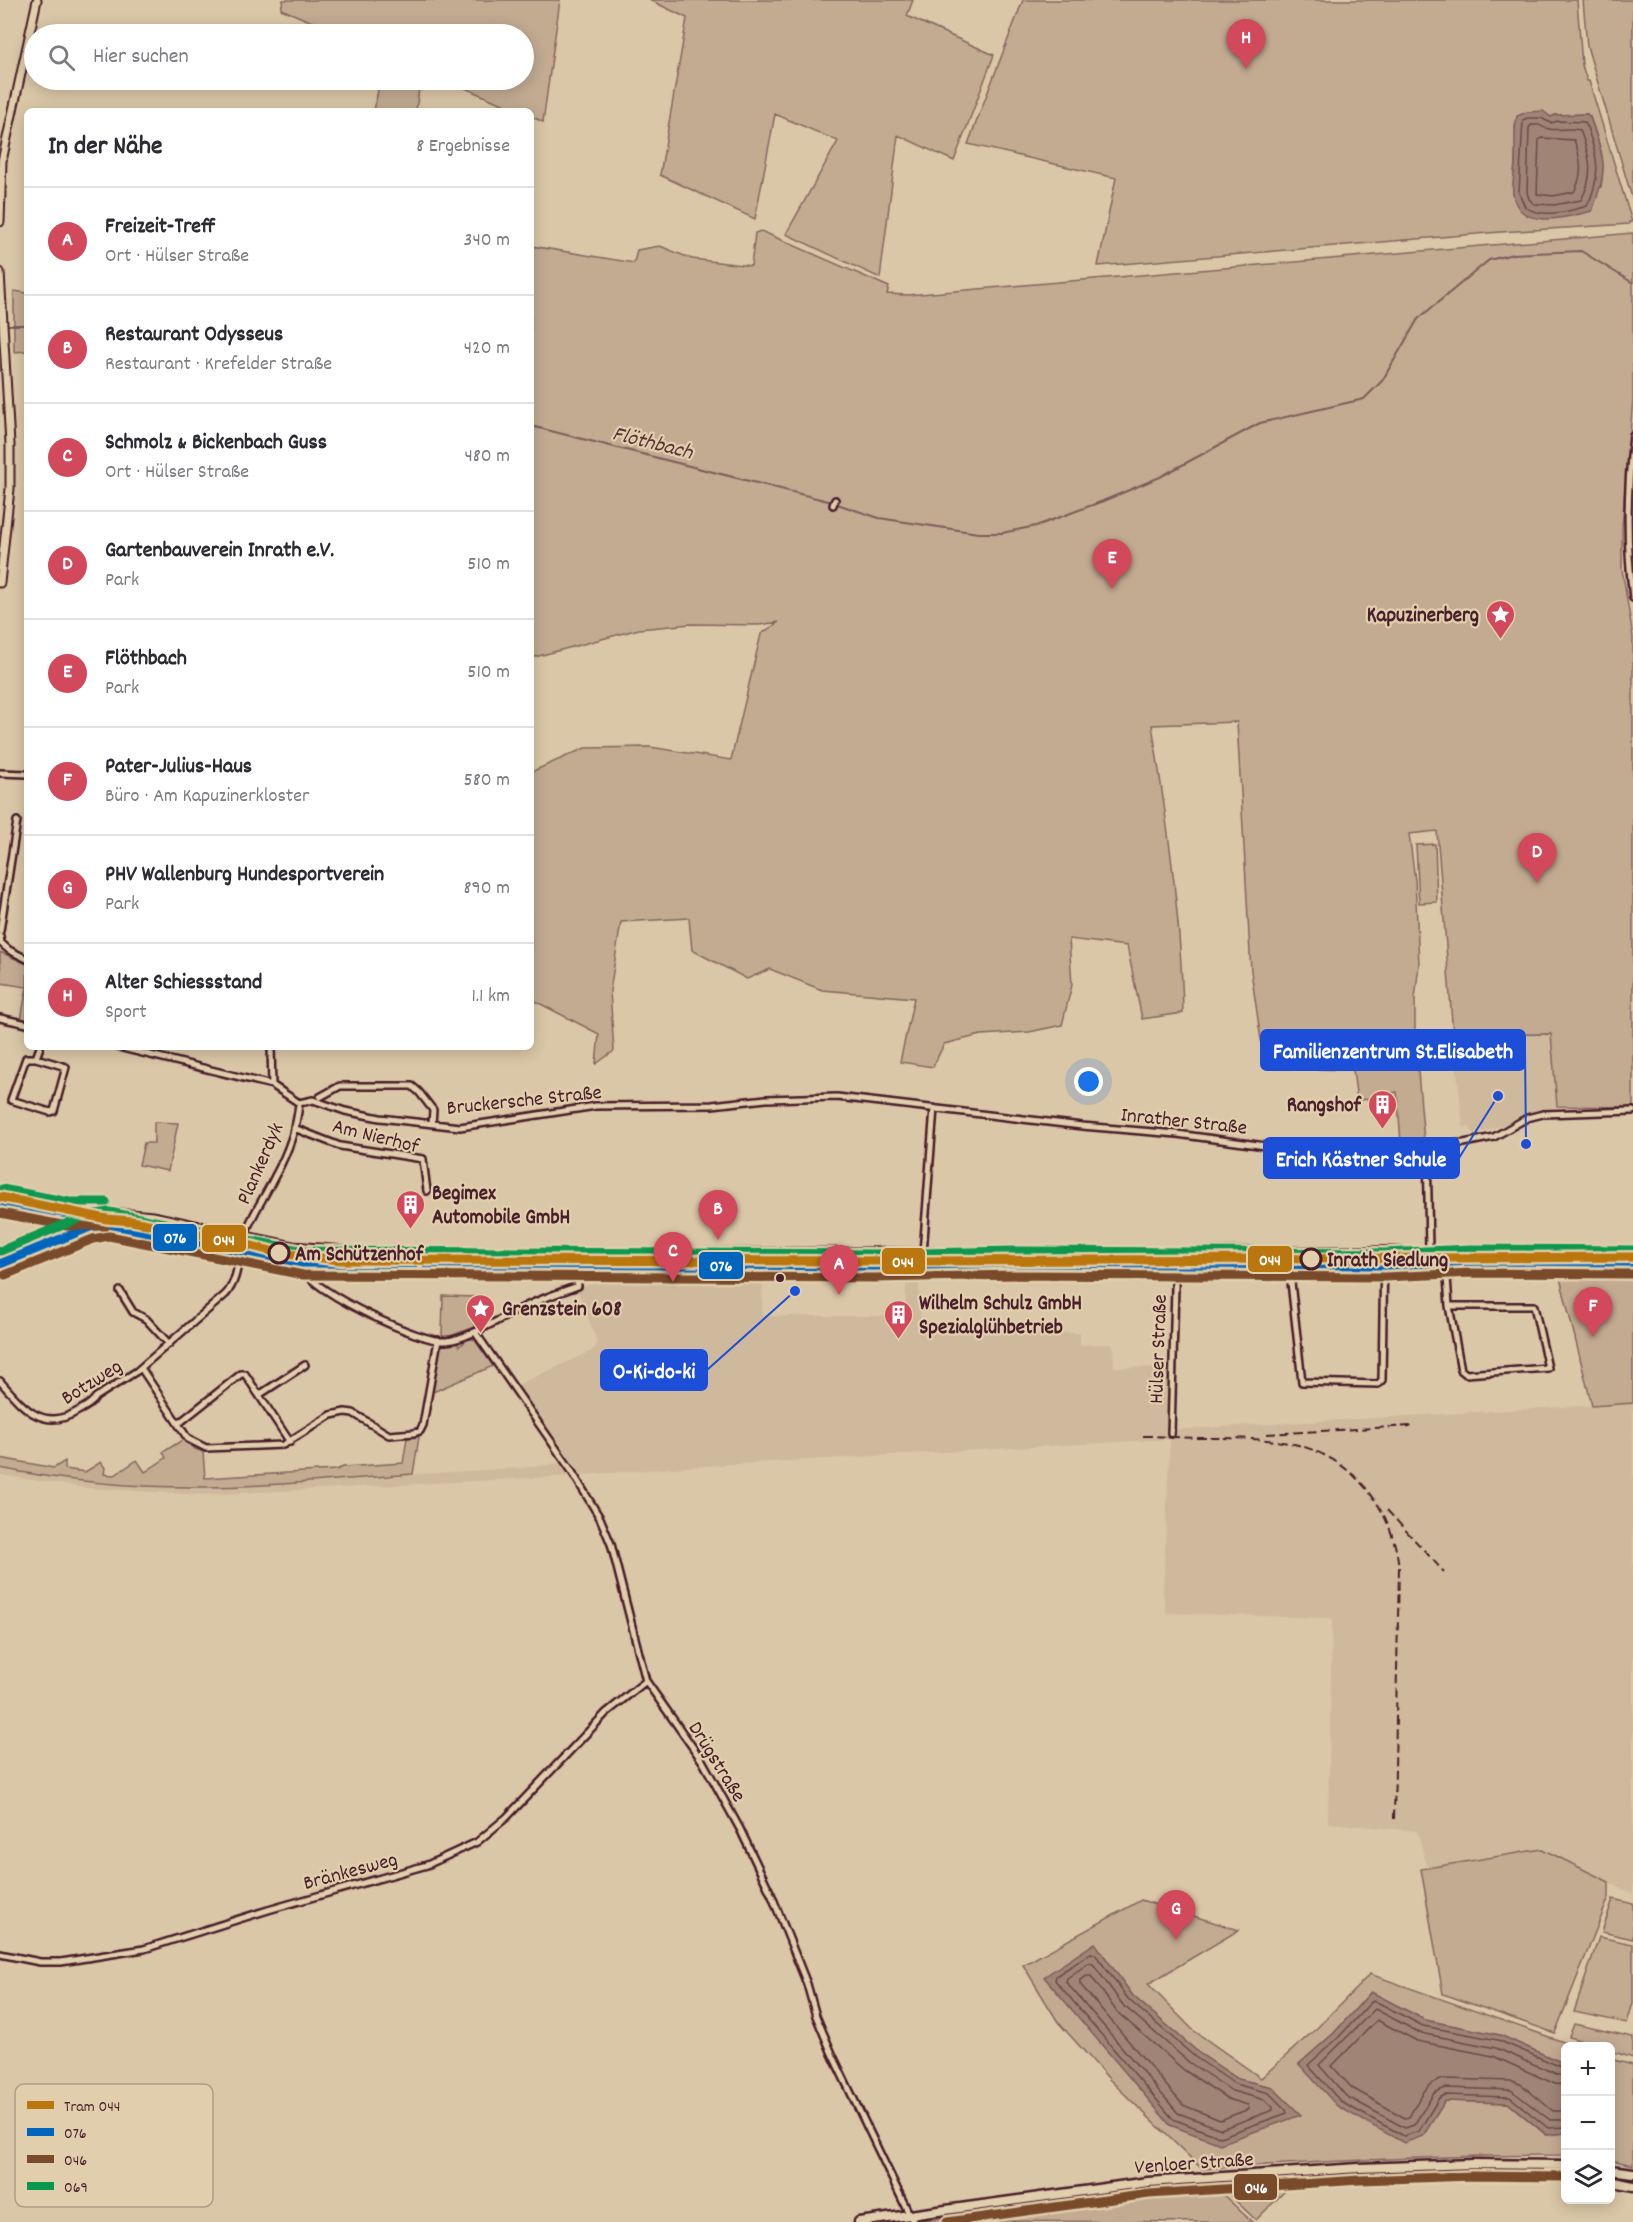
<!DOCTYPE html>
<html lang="de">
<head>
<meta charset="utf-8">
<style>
  :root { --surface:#fff; --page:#f7f7f7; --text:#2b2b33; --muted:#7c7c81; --line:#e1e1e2; --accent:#d1495b }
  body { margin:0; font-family:Dekko,sans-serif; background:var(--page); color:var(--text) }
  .controls { position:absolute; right:18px; bottom:18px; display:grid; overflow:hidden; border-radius:9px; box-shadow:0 3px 15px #0003 }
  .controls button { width:54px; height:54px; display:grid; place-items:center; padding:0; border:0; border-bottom:2px solid var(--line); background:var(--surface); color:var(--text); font:30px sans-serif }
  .you { position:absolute; left:1089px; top:1082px; width:21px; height:21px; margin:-15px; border:4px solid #fff; border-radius:50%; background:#1a73e8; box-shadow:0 0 0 9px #1a73e833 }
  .badge { display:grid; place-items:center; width:39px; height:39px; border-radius:50%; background:var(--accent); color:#fff; font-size:20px; font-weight:700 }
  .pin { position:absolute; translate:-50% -50px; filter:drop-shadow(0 2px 3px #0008) }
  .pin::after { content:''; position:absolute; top:32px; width:21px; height:18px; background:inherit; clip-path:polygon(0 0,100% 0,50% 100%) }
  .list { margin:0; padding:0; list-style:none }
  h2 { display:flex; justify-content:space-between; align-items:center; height:78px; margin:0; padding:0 24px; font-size:26px }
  h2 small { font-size:20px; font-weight:400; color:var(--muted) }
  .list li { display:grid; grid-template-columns:39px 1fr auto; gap:18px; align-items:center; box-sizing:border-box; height:108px; padding:0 24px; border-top:2px solid var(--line) }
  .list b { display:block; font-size:22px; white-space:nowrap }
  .list p { margin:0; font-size:20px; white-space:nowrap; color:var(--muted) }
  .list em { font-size:20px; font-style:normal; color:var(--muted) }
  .icon { flex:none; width:33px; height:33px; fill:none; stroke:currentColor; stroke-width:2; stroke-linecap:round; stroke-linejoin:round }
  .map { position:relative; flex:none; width:1633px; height:2222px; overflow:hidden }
  .search { position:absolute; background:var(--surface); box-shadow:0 3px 15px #0003; left:24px; top:24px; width:510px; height:66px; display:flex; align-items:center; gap:15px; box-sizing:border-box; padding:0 21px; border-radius:33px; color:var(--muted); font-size:22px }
  .panel { position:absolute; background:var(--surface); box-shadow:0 3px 15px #0003; left:24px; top:108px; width:510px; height:942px; border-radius:9px }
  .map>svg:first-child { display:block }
  .built { fill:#ceb99c }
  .green { fill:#c3ab92; stroke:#86655e; stroke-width:1.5; fill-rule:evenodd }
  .water { fill:#a08576; stroke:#7e5c58; stroke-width:1.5 }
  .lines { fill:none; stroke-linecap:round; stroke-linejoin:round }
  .shore { stroke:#6c4849; stroke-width:1.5 }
  .stream { stroke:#7e5c58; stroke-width:2 }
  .minor-casing { stroke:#4a1f2b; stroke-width:10 }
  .tertiary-casing { stroke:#4a1f2b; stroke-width:11 }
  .primary-casing { stroke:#4a1f2b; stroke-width:13 }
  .minor { stroke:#e0ceac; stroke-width:5 }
  .tertiary { stroke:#e0ceac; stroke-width:7 }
  .primary { stroke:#e0ceac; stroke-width:8 }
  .rail { stroke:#4a1f2b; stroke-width:2; stroke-dasharray:9 4.5; stroke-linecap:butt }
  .bus-1-casing { stroke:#e0ceac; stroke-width:14 }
  .bus-2-casing { stroke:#e0ceac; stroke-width:14 }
  .bus-3-casing { stroke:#e0ceac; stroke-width:14 }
  .bus-1 { stroke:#0065bd; stroke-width:9 }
  .bus-2 { stroke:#7a4b2a; stroke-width:9 }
  .bus-3 { stroke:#07984d; stroke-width:9 }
  .tram-1-casing { stroke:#e0ceac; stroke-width:14 }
  .tram-1 { stroke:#ba770f; stroke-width:9 }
  .stop-dot { fill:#e0ceac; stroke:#4a1f2b; stroke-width:3 }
  .bus-dot { fill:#4a1f2b; stroke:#e0ceac; stroke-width:2 }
  .labels { text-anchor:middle; stroke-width:4.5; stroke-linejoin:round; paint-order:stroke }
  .poi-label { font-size:21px; font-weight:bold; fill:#4a1f2b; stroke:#e0ceac; text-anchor:start }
  .street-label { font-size:21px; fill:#4a1f2b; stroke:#e0ceac }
  .stop-label { font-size:21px; font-weight:bold; fill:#4a1f2b; stroke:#e0ceac; text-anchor:start }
  .water-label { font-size:22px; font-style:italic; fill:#5b333a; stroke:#e0ceac }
  .key { fill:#e0ceac; stroke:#b39a85; stroke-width:1.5 }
  .key-label { font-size:16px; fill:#4a1f2b }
  .leader { fill:none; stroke:#1d4ed8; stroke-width:2 }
  .callout-dot { fill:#1d4ed8; stroke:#e0ceac; stroke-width:2 }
  .callout { fill:#1d4ed8; stroke:#1d4ed8; stroke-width:2 }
  .callout-label { font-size:22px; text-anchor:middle; font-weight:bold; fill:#fff }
  .line-badge { stroke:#e0ceac; stroke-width:2 }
  .badge-label { font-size:16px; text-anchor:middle; font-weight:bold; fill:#fff }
</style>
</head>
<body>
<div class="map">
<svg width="1633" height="2222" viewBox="0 0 1633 2222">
  <rect width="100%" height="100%" fill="#dac7a7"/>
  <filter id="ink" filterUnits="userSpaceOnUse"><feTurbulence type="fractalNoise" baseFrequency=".0167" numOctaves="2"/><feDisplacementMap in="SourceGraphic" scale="12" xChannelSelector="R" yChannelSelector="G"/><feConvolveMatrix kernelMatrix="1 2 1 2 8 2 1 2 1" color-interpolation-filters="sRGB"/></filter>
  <g filter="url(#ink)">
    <path class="built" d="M1551,1034L1557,1106L1545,1112L1474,1134L1469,1126L1463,1127L1453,1035Z
      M906,1272H918L921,1324L1039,1333H1080V1345L1113,1344L1114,1367L1168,1368V1430L1633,1403V1894L1542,1849L1428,1868L1417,1831L1328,1823L1332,1618L1166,1613L1163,1591L1170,1439L685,1467L570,1476L205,1495L86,1488L0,1475V1468L114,1484L210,1487L519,1468L571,1462L518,1385L593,1350L597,1345L596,1339L577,1289L624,1273H763L762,1316H906Z"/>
    <path class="green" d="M283,0H560L543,122L531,116V111H519L446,80H524V34H341L281,9Z
      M650,0H913L907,16L994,55L954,161L898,135L880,278L786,234L838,141L775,114L755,219L660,175L687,18Z
      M1023,0H1577L1582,65L1587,81H1589L1632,222H1629V224L1500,232L1098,266L1116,178L968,144ZM1587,114L1590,117C1599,143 1606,158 1601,187L1513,194L1516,143L1515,124L1551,117L1556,115Z
      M1583,0H1633V201L1587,46Z
      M380,80L420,81L416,111H374Z
      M761,231L889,287L887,294L908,295L1633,233V399L1622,527V569L1633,637V1107L1557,1106L1551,1034L1453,1035L1437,831L1409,834L1415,880L1419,964L1415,999V1036L1424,1142H1401L1397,1092L1357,1101L1353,1070L1265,1068L1251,971L1237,722L1152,725C1167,821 1181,916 1183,1013L1142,1019L1127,946L1069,939L1072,985L1062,1025L1029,1032L981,1035L944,1044L933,1067L900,1062L914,998L822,990L770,969L747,979L692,950L689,918L621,922L610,991L614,1051L596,1064L599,1034L531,999V772L585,748L650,747L731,760L761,634L779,622L759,625L691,624L639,629L531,658V246L634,263L637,250L660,246L692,259L751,266L755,233Z
      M14,291L27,293V351L14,352Z
      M1435,844L1437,902L1419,903L1416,845Z
      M0,952L27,964V1021L21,1019L27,987L1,983Z
      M154,1122L178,1123L168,1171L139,1165L144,1143H154Z
      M1558,1270H1633V1403L1592,1406Z
      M443,1296L476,1297L475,1327L450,1336H442Z
      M474,1339L493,1366L433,1392L440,1348L445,1344L457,1343L459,1346L464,1343L463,1340Z
      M419,1437L413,1474C345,1479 277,1486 208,1487C139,1488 68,1482 0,1468V1458L54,1468L65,1461V1469L85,1472L101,1462L105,1468L104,1474L115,1475L137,1460L145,1472L166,1458L163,1452L184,1439L195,1449L203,1452L205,1478L336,1470L343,1467L403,1463L407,1438Z
      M1542,1849L1609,1882V1897L1555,2033L1443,1994L1421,1869Z
      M1613,1899L1633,1904V1939L1602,1932Z
      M1141,1900L1239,1930L1148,1984L1193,2030L1261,2078L1318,2027L1370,1974L1575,2046H1566L1565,2064L1500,2035L1425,2020L1371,1992L1334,2033L1299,2064L1423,2136L1445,2101L1508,2103L1546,2135L1565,2133V2155C1444,2155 1324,2161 1202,2169L1110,2080L1058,2022L1023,1965ZM1095,1944L1133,1996L1199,2053L1238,2079L1272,2087L1170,2125Z
      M1599,1937L1633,1944V2003L1627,2023L1574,2012Z
      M1574,2024L1633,2037V2058L1611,2051L1610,2046H1598L1569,2037Z
      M1610,2059L1633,2065V2165L1611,2160Z
      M1297,2179L1256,2220L1219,2185Z
      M1214,2186L1252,2222L916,2221L1125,2195Z"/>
    <path class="water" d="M1543,111L1551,117L1555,115L1587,114L1590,117C1605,161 1609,167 1592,211C1567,217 1519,232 1513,194C1512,185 1514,175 1515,166C1516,150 1513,131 1517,116L1527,112Z
      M1095,1943L1133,1996L1199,2053L1238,2079L1272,2087L1301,2115L1220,2144L1170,2125L1044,1977Z
      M1371,1992L1425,2020L1500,2035L1565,2064V2133L1547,2135L1508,2103L1445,2101L1423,2136L1404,2143L1337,2106L1299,2064L1334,2033Z"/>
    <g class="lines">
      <path class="shore" d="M1528,118H1541L1551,123L1558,121L1585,122C1597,154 1603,174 1587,206C1569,211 1542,219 1525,207L1519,193L1523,120Z
        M1539,125C1552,134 1566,126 1580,130C1590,156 1595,174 1581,200L1554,205L1534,204L1529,199L1527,192L1529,128L1531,125Z
        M1542,138L1574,140C1581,158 1584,174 1574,192L1553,196L1537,194L1539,140Z
        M1091,1953L1095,1954L1129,2000L1195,2057L1235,2084L1269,2093L1286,2110L1287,2113L1220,2137L1173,2119L1055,1980L1056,1976Z
        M1089,1963L1093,1964L1123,2005L1190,2063L1232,2091L1265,2100L1273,2107V2110L1221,2129L1178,2113L1066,1982L1067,1978Z
        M1087,1976H1091L1117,2012L1184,2070L1228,2099L1248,2105L1249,2109L1220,2120L1183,2105L1080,1984V1980Z
        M1566,2069L1498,2040L1423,2026L1373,2000L1338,2038L1308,2065L1341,2102L1404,2136L1419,2131L1439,2098L1445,2095L1510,2097L1548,2128L1566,2127
        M1566,2076L1559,2075L1496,2048L1420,2033L1375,2009L1319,2065L1346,2096L1405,2128L1414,2125L1434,2093L1445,2088L1511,2090L1550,2120H1566
        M1566,2085L1555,2084L1493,2056L1417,2041L1377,2020L1332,2066L1352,2088L1405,2118L1409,2117C1418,2102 1425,2081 1445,2079L1513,2081L1522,2085L1553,2111H1566"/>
      <path class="stream" d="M6,325H27
        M1633,361V365
        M531,426L828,501L879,518L978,533H1002L1036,526L1103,501L1160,477L1260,423L1364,399L1382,381L1418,319L1489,260L1513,254L1581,251L1633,283"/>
      <defs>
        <path id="minor" d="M1633,436C1627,489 1626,544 1633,598
          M833,505L835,500
          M0,773L27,774
          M0,931L17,821
          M0,936L1,943L9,950L27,959
          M0,1018L27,1024
          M118,1047L272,1085L299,1103L313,1100L345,1111L380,1118L460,1127L596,1106L712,1105L766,1099L837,1097L1082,1126L1177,1134L1273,1147L1360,1149L1464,1143L1494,1137L1527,1118L1543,1114L1633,1111
          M271,1047L272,1085
          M26,1058H36L66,1067L54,1111L50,1112L11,1100Z
          M36,1058L40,1047
          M320,1097L340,1086H412L419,1092L433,1110L432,1124
          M294,1128L340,1146L423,1159L427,1191
          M1427,1145L1429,1250
          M68,1214L73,1217L77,1225L72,1234
          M306,1247C305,1254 301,1263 304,1270C313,1292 421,1343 446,1341C467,1340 506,1315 526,1306C543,1298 561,1292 578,1286L575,1265
          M1446,1262L1449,1306L1461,1370L1466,1374L1548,1368L1534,1306H1449
          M1289,1264L1302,1382L1378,1384L1382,1380L1384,1250
          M922,1266L934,1108
          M120,1291L133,1312L146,1319L169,1344
          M475,1332L571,1470L600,1518L611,1544L646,1681L703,1762L740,1829L772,1896L807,1984L816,2016L833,2056L913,2222
          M141,1368L188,1439L206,1448L283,1445L331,1415L345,1412L353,1413L389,1435L414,1433L420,1431L423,1425L438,1340
          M0,1381C22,1406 42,1433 78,1411C85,1407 92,1404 96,1397L137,1371L226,1294C240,1277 237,1256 244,1237C251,1216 264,1198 274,1178C286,1156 297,1129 299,1103
          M259,1395L305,1365
          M178,1424L241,1374H245L290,1442
          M1171,1434L1176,1250
          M0,1954L40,1962H61L144,1949L268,1910L427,1865L477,1842L507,1817L606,1713L646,1681"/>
        <path id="tertiary" d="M0,222L2,161L37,0
          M0,272L10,444V489L0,583
          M0,1201L68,1214L120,1213L153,1216L293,1246L387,1253L1633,1250
          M0,1264L90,1227L109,1224L303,1263L875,1266L1016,1263L1384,1265L1472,1261L1633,1262"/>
        <path id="primary" d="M1547,2168L1566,2172
          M1610,2170L1633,2173
          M1610,2181L1633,2186
          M859,2222L1148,2182L1359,2168L1473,2164L1566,2165"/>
      </defs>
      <use href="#minor" class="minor-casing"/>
      <use href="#tertiary" class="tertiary-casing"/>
      <use href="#primary" class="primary-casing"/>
      <use href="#minor" class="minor"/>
      <use href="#tertiary" class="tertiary"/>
      <use href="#primary" class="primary"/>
      <path class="rail" d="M1267,1434L1413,1426
        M1143,1436C1163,1436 1183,1438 1203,1438C1233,1438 1264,1438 1294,1444C1353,1458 1393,1508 1399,1568L1394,1819
        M1387,1510L1444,1572"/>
      <defs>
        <path id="bus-1" d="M0,1201L68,1214H106
          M0,1264L90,1227L109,1224L303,1263L875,1266L1016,1263L1384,1265L1472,1261L1633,1262"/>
        <path id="bus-2" d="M0,1213L67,1226H106
          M5,1275L93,1239L109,1236L303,1275L875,1278L1016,1275L1384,1277L1472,1273L1633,1274
          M947,2222L1149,2194L1360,2180L1473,2176L1566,2177"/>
        <path id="bus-3" d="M2,1189L69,1202H106
          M0,1251L85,1216L109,1212L304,1251L875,1254L1016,1251L1384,1253L1472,1249L1633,1250"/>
      </defs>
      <use href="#bus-1" class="bus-1-casing"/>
      <use href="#bus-2" class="bus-2-casing"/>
      <use href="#bus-3" class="bus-3-casing"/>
      <use href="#bus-1" class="bus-1"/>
      <use href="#bus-2" class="bus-2"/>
      <use href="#bus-3" class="bus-3"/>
      <defs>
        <path id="tram-1" d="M0,1197L107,1219L132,1221L225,1239L279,1253L340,1260L923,1261L1633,1257"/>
      </defs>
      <use href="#tram-1" class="tram-1-casing"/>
      <use href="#tram-1" class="tram-1"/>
    </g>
  </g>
  <defs>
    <symbol id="sight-pin" viewBox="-11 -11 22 30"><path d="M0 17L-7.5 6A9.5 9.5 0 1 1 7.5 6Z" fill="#d1495b" stroke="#e0ceac"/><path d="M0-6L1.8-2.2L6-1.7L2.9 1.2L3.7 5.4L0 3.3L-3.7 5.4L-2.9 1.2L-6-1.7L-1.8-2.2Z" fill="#fff"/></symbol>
    <symbol id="building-pin" viewBox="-11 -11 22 30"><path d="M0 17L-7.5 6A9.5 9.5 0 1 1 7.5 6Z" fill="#d1495b" stroke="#e0ceac"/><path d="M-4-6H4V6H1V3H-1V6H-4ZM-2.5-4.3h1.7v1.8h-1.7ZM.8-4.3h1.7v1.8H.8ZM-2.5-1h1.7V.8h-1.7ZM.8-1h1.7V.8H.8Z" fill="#fff"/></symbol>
  </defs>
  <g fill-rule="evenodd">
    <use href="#sight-pin" x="1484" y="598" width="33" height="45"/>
    <use href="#building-pin" x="1366" y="1088" width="33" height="45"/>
    <use href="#building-pin" x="394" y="1188" width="33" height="45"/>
    <use href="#sight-pin" x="464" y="1292" width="33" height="45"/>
    <use href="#building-pin" x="882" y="1298" width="33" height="45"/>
  </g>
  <g class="stop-dot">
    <circle cx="279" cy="1253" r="10"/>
    <circle cx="1311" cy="1259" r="10"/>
  </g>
  <circle class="bus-dot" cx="780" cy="1278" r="5"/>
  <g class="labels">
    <g class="poi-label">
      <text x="1479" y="621" text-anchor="end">Kapuzinerberg</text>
      <text x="1361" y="1111" text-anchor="end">Rangshof</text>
      <text x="432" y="1199">Begimex<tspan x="432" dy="24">Automobile GmbH</tspan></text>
      <text x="919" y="1309">Wilhelm Schulz GmbH<tspan x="919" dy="24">Spezialglühbetrieb</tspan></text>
      <text x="502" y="1315">Grenzstein 608</text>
    </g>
    <g class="street-label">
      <text transform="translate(524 1099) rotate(-6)" y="7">Bruckersche Straße</text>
      <text transform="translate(1184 1120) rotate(6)" y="7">Inrather Straße</text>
      <text transform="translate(376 1135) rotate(14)" y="7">Am Nierhof</text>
      <text transform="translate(259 1163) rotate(-66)" y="7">Plankerdyk</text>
      <text transform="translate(1157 1349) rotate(-88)" y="7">Hülser Straße</text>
      <text transform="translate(91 1381) rotate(-32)" y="7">Botzweg</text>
      <text transform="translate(718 1761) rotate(58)" y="7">Drügstraße</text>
      <text transform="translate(350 1870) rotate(-15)" y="7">Bränkesweg</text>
      <text transform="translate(1194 2162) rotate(-4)" y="7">Venloer Straße</text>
    </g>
    <g class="stop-label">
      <text x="295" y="1260">Am Schützenhof</text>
      <text x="1327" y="1266">Inrath Siedlung</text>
    </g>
    <g class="water-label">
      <text transform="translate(653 441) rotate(14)" y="8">Flöthbach</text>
    </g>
  </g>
  <rect x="15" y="2084" width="198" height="123" rx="9" class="key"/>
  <rect x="27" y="2101" width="27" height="8" fill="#ba770f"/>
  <rect x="27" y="2128" width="27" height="8" fill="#0065bd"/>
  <rect x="27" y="2155" width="27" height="8" fill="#7a4b2a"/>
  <rect x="27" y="2182" width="27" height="8" fill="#07984d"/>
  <g class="key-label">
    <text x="64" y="2111">Tram 044</text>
    <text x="64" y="2138">076</text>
    <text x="64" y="2165">046</text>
    <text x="64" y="2192">069</text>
  </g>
  <path class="leader" d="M1526 1144L1525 1050M1498 1096L1459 1158M795 1291L707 1370"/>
  <g class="callout-dot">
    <circle cx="1526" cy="1144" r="6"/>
    <circle cx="1498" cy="1096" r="6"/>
    <circle cx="795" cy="1291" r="6"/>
  </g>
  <g class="callout">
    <rect x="1261" y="1030" width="264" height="40" rx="6"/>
    <rect x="1264" y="1138" width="195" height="40" rx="6"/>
    <rect x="601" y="1350" width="106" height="40" rx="6"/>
  </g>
  <g class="callout-label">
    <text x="1393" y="1058">Familienzentrum St.Elisabeth</text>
    <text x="1361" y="1166">Erich Kästner Schule</text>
    <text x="654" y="1378">O-Ki-do-ki</text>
  </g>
  <g class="line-badge">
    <rect x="152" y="1223" width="46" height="29" rx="6" fill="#0065bd"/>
    <rect x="201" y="1224" width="46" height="29" rx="6" fill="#ba770f"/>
    <rect x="1247" y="1245" width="46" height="28" rx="6" fill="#ba770f"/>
    <rect x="881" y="1247" width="45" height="28" rx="6" fill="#ba770f"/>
    <rect x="698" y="1251" width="46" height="29" rx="6" fill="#0065bd"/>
    <rect x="1233" y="2173" width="45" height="28" rx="6" fill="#7a4b2a"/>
  </g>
  <g class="badge-label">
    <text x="175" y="1243">076</text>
    <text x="224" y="1245">044</text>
    <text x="1270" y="1265">044</text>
    <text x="903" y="1267">044</text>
    <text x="721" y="1271">076</text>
    <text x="1256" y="2193">046</text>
  </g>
</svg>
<div class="controls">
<button>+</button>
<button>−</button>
<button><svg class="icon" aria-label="layers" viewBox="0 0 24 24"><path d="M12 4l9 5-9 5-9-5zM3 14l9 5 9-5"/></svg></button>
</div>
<div class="you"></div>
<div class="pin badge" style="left:839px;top:1295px">A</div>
<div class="pin badge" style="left:718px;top:1240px">B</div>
<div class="pin badge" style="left:673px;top:1282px">C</div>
<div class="pin badge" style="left:1537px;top:883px">D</div>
<div class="pin badge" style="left:1112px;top:589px">E</div>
<div class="pin badge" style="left:1593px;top:1337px">F</div>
<div class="pin badge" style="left:1176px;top:1940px">G</div>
<div class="pin badge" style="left:1246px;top:69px">H</div>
<div class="search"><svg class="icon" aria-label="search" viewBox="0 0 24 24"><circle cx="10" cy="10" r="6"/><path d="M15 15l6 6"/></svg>Hier suchen</div>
<section class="panel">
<h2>In der Nähe<small>8 Ergebnisse</small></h2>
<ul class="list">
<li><span class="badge">A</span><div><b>Freizeit-Treff</b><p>Ort · Hülser Straße</p></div><em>340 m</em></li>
<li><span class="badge">B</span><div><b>Restaurant Odysseus</b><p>Restaurant · Krefelder Straße</p></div><em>420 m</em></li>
<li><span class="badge">C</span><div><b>Schmolz &amp; Bickenbach Guss</b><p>Ort · Hülser Straße</p></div><em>480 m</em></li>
<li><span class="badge">D</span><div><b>Gartenbauverein Inrath e.V.</b><p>Park</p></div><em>510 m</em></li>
<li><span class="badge">E</span><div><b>Flöthbach</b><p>Park</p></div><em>510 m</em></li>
<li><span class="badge">F</span><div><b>Pater-Julius-Haus</b><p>Büro · Am Kapuzinerkloster</p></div><em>580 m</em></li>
<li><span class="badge">G</span><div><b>PHV Wallenburg Hundesportverein</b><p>Park</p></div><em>890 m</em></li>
<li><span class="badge">H</span><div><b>Alter Schiessstand</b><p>Sport</p></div><em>1.1 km</em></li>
</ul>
</section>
</div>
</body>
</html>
